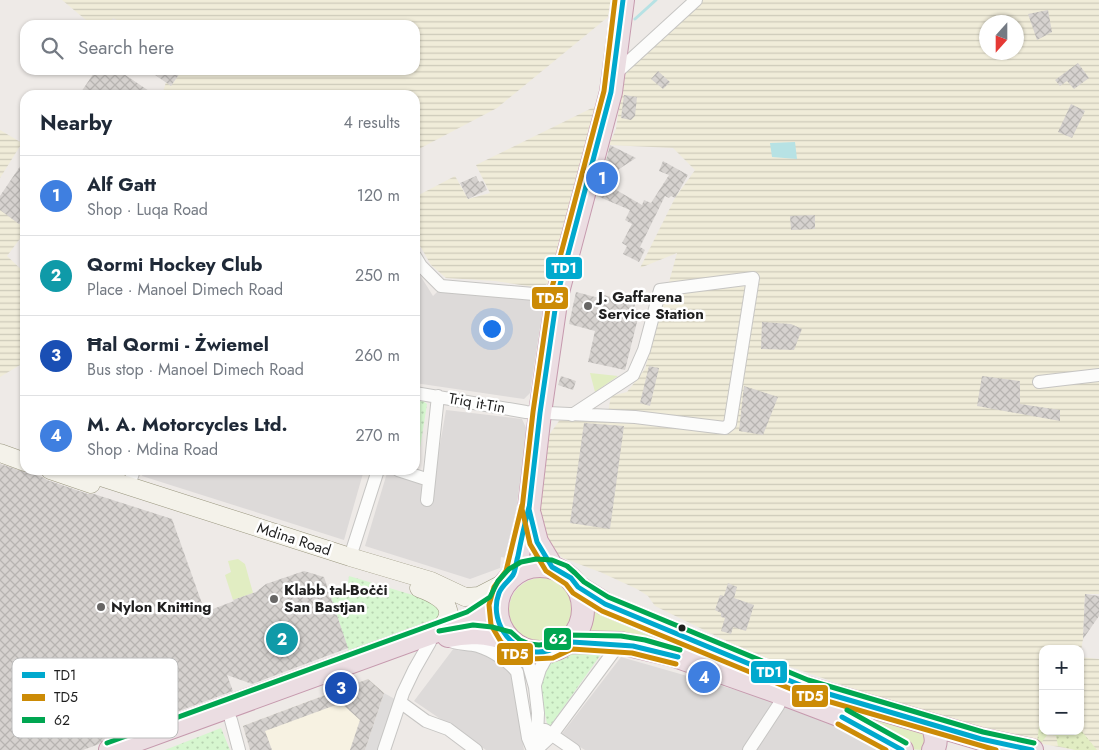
<!DOCTYPE html>
<html lang="en">
<head>
<meta charset="utf-8">
<style>
  :root { --surface:#fff; --page:#f2f2f3; --text:#1f2937; --muted:#747a83; --line:#e0e1e3; --accent:#0f766e }
  body { margin:0; font-family:Jost,sans-serif; background:var(--page); color:var(--text) }
  .controls { position:absolute; right:15px; bottom:15px; display:grid; overflow:hidden; border-radius:10px; box-shadow:0 1px 4px #0004 }
  .controls button { width:45px; height:45px; display:grid; place-items:center; padding:0; border:0; border-bottom:1px solid var(--line); background:var(--surface); color:var(--text); font:25px sans-serif }
  .compass { position:absolute; left:979px; top:15px; width:45px; height:45px; border-radius:50%; background:var(--surface); box-shadow:0 1px 4px #0004; rotate:201deg }
  .you { position:absolute; left:491px; top:328px; width:18px; height:18px; margin:-12px; border:4px solid #fff; border-radius:50%; background:#1a73e8; box-shadow:0 0 0 8px #1a73e833 }
  .badge { display:grid; place-items:center; width:32px; height:32px; border-radius:50%; background:var(--accent); color:#fff; font-size:16px; font-weight:700 }
  .pin { position:absolute; translate:-50% -50%; border:2px solid #fff; box-shadow:0 1px 5px #0006 }
  .list { margin:0; padding:0; list-style:none }
  h2 { display:flex; justify-content:space-between; align-items:center; height:65px; margin:0; padding:0 20px; font-size:21px }
  h2 small { font-size:16px; font-weight:400; color:var(--muted) }
  .list li { display:grid; grid-template-columns:32px 1fr auto; gap:15px; align-items:center; box-sizing:border-box; height:80px; padding:0 20px; border-top:1px solid var(--line) }
  .list b { display:block; font-size:19px; white-space:nowrap }
  .list p { margin:0; font-size:16px; white-space:nowrap; color:var(--muted) }
  .list em { font-size:16px; font-style:normal; color:var(--muted) }
  .icon { flex:none; width:28px; height:28px; fill:none; stroke:currentColor; stroke-width:2; stroke-linecap:round; stroke-linejoin:round }
  .map { position:relative; flex:none; width:1099px; height:750px; overflow:hidden }
  .search { position:absolute; background:var(--surface); box-shadow:0 1px 4px #0004; left:20px; top:20px; width:400px; height:55px; display:flex; align-items:center; gap:12px; box-sizing:border-box; padding:0 18px; border-radius:15px; color:var(--muted); font-size:19px }
  .panel { position:absolute; background:var(--surface); box-shadow:0 1px 4px #0004; left:20px; top:90px; width:400px; height:385px; border-radius:15px }
  .map>svg:first-child { display:block }
  .residential { fill:#dddad9 }
  .education { fill:#f7f2e2 }
  .farmland { fill:url(#farmland-rules); fill-rule:evenodd }
  .grass { fill:#e1edc2 }
  .park { fill:url(#park-dots) }
  .garden { fill:url(#garden-dots) }
  .parking { fill:#dedcdb }
  .water { fill:#b7e2e4 }
  .lines { fill:none; stroke-linecap:round; stroke-linejoin:round }
  .stream { stroke:#b7e2e4; stroke-width:3 }
  .building { fill:url(#building-cross-hatch) }
  .street-casing { stroke:#c6c5c3; stroke-width:14 }
  .secondary-casing { stroke:#99967e; stroke-width:19 }
  .highway-casing { stroke:#c69aae; stroke-width:24 }
  .street { stroke:#fcfcfb; stroke-width:12 }
  .secondary { stroke:#f4f2ea; stroke-width:18 }
  .highway { stroke:#ebdde2; stroke-width:22 }
  .bus-1-casing { stroke:#fff; stroke-width:9 }
  .bus-2-casing { stroke:#fff; stroke-width:9 }
  .bus-3-casing { stroke:#fff; stroke-width:9 }
  .bus-1 { stroke:#00a9ce; stroke-width:5 }
  .bus-2 { stroke:#cc8b06; stroke-width:5 }
  .bus-3 { stroke:#00a651; stroke-width:5 }
  .poi-dot { fill:#676665; stroke:#fff; stroke-width:2 }
  .bus-dot { fill:#1f1f1f; stroke:#fff; stroke-width:2 }
  .labels { text-anchor:middle; stroke-width:5; stroke-linejoin:round; paint-order:stroke }
  .poi-label { font-size:15px; font-weight:bold; fill:#1f1f1f; stroke:#fff; text-anchor:start }
  .street-label { font-size:15px; fill:#1f1f1f; stroke:#fff }
  .key { fill:#fff; stroke:#bcbcbc; stroke-width:1 }
  .key-label { font-size:14px; fill:#1f1f1f }
  .line-badge { stroke:#fff; stroke-width:2 }
  .badge-label { font-size:14px; text-anchor:middle; font-weight:bold; fill:#fff }
</style>
</head>
<body>
<div class="map">
<svg width="1099" height="750" viewBox="0 0 1099 750">
  <defs>
    <pattern id="farmland-rules" width="6" height="5" patternUnits="userSpaceOnUse" patternTransform="scale(1.25)"><rect width="6" height="5" fill="#f0ecd9"/><path d="M0 2.5h6" fill="none" stroke="#cdcaba"/></pattern>
    <pattern id="park-dots" width="8" height="8" patternUnits="userSpaceOnUse" patternTransform="scale(1.25)"><rect width="8" height="8" fill="#d6f6cf"/><path d="M2 2h.1M6 6h.1" fill="none" stroke="#b7d2b1" stroke-width="1.8" stroke-linecap="round"/></pattern>
    <pattern id="garden-dots" width="8" height="8" patternUnits="userSpaceOnUse" patternTransform="scale(1.25)"><rect width="8" height="8" fill="#e1edc2"/><path d="M2 2h.1M6 6h.1" fill="none" stroke="#c1cba6" stroke-width="1.8" stroke-linecap="round"/></pattern>
    <pattern id="building-cross-hatch" width="8" height="8" patternUnits="userSpaceOnUse" patternTransform="scale(1.25)"><rect width="8" height="8" fill="#d6d2cf"/><path d="M0 0l8 8M0 8l8-8" fill="none" stroke="#b7b4b1"/></pattern>
  </defs>
  <rect width="100%" height="100%" fill="#eeeae7"/>
  <path class="residential" d="M415,267L433,296L438,291L544,301L530,393L524,399L415,383Z
    M446,410L522,419L527,430L512,541L506,558L501,557L500,568L470,579L365,546L387,473L425,485L421,504L430,502Z
    M144,470H364L344,540L142,476Z
    M454,648L475,649L510,670L524,750H486L414,701Z
    M621,657L792,706L868,737L890,750H585L561,735Z"/>
  <path class="education" d="M368,679L384,693L365,750H250L243,726Z"/>
  <path class="farmland" d="M62,0H611L608,17L497,108L415,151V95H162L166,82L171,86L180,73L177,70H415V25H125L113,18L109,25H92Z
    M701,0H1099V594H1085L1083,639L1080,656V649H1043V731H1080V657L1099,659V750H1075L1038,743L865,693L751,653L655,606L648,596L637,589L600,572L563,558L554,551L537,521L542,445L561,418L608,412L611,396L627,392L645,369L677,253L640,268L675,198L695,170L673,148L609,145L616,129L624,73ZM986,22H1016V52H986Z
    M596,106L550,282L541,288L495,281L446,278L431,265L415,237V197L455,176L468,199L490,193L476,165Z
    M0,130L22,143L0,178Z
    M0,209L25,228V232L7,256L25,273V362L0,377Z"/>
  <path class="grass" d="M590,373L618,376L595,392Z
    M238,559L245,564L253,593L233,600L225,575L231,572L228,561Z
    M509 610a32 32 0 1 1 64 0a32 32 0 1 1-64 0Z
    M591,605L655,633L651,641L610,632L587,630L591,617Z
    M684,645L928,734L922,750L909,749Z"/>
  <path class="park" d="M415,399L422,400L427,404L418,461L415,469Z
    M349,576L433,601L441,609L442,617L349,652L329,591L348,584Z
    M604,650L548,729L539,683L551,660L570,651Z
    M221,728L230,750H165Z"/>
  <path class="garden" d="M1042,705L1043,731H1080V729L1097,750H1075L1058,746L1056,736L1048,734L1041,743L1037,742Z"/>
  <path class="parking" d="M384,693L400,702L384,750H365Z"/>
  <path class="water" d="M795,142L797,159L772,157L770,143Z"/>
  <g class="lines">
    <path class="stream" d="M635,19L656,0"/>
  </g>
  <path class="building" d="M1048,10L1052,32L1037,40L1028,14Z
    M1078,63L1089,78L1074,89L1067,81L1060,86L1055,80Z
    M96,70H118L155,95H79Z
    M148,70H182L171,86Z
    M658,71L670,82L663,89L651,79Z
    M624,95L637,97L635,116L631,120L621,118Z
    M1071,104L1085,111L1072,138L1058,132Z
    M610,145L636,158L619,169L611,187L642,205L644,200L651,203L669,175L659,171L663,161L688,175L675,198L671,196L669,198L665,196L640,247L645,250L639,262L623,254L627,246L622,243L632,224L625,220L630,210L597,196Z
    M25,159V222L22,220L19,224L0,210V196Z
    M476,176L479,182L483,181L487,190L468,199L460,183Z
    M815,215V229L791,230L790,216Z
    M576,292L603,299L604,295L635,304L634,309L640,310L625,370L588,362L595,331L569,324Z
    M762,322L791,324L802,329L794,350L761,349Z
    M649,366L659,368L650,406L640,403Z
    M561,376L576,381L573,390L558,385Z
    M982,376L1020,381V404L1060,410V421L977,406Z
    M744,386L778,397L763,435L739,431Z
    M584,423L624,426L610,529L570,523Z
    M0,464L42,477L47,480L88,494H94L172,519L205,612L234,601L233,600L256,592L266,584L304,571L324,577L348,648L252,684L227,675L233,691L106,738L99,744L83,750H0Z
    M728,583L737,587L734,598L754,605L746,631L733,627L731,634L721,631L725,618L721,617V613L715,610L720,595L724,596Z
    M1085,594L1099,596V616L1083,639Z
    M368,679L384,693L365,750H350L360,720L341,703L265,731L272,750H250L243,726Z"/>
  <g class="lines">
    <defs>
      <path id="street" d="M615,74L696,0
        M415,256L421,266L441,286L557,296
        M1039,382L1099,375
        M415,393L526,412L635,417L725,428L730,424L753,278L660,290L644,350L633,375L572,415
        M398,470L429,480
        M129,485L134,470
        M427,500L438,396
        M350,557L378,470
        M447,640C458,645 467,643 478,646C491,650 509,661 517,672L528,738L533,750
        M516,646L527,659L535,687L538,713L537,737L535,750
        M535,685L540,669L550,651
        M400,702L426,721L448,729L476,750
        M231,720L239,750
        M545,730L574,750
        M384,750L403,693L414,670L430,642
        M536,750L551,736L620,643
        M749,750L778,706L783,694"/>
      <path id="secondary" d="M0,453L25,462
        M50,470L91,484
        M79,470L350,557L431,581L465,597L479,596L506,582
        M419,588C430,592 454,602 447,618C446,622 442,626 440,629"/>
      <path id="highway" d="M530,515L537,542L552,567
        M497 609a43 43 0 1 1 86 0a43 43 0 1 1-86 0Z
        M513,575L529,509L540,413L557,296L611,92L623,0
        M578,587L605,604L805,687L981,739L1032,750
        M448,636C469,631 487,633 508,639
        M568,642L620,643L672,655L783,694L849,719L902,750
        M110,750L470,619L496,602
        M933,750C938,742 935,735 933,726"/>
    </defs>
    <use href="#street" class="street-casing"/>
    <use href="#secondary" class="secondary-casing"/>
    <use href="#highway" class="highway-casing"/>
    <use href="#street" class="street"/>
    <use href="#secondary" class="secondary"/>
    <use href="#highway" class="highway"/>
    <defs>
      <path id="bus-1" d="M623,0L611,92L557,296L540,413L529,509L537,542L552,567L571,578L578,587L605,604L805,687L981,739L1032,750
        M529,507C525,523 521,540 518,556C516,561 516,570 513,575C509,581 502,585 499,593C489,619 508,650 536,652C554,653 560,642 572,642L633,646L678,657
        M842,717L902,750"/>
      <path id="bus-2" d="M615,0L604,91L550,295L533,412L522,509L530,544L546,571L566,584L573,593L602,611L803,694L996,750
        M522,505L506,571L494,587L489,605L491,625L501,642L517,655L531,659L553,658L572,649L632,653L676,664
        M838,724L886,750"/>
      <path id="bus-3" d="M439,631L473,625L492,627L511,632L520,640L529,644L539,645L548,644L567,635L621,636L645,640L680,650
        M847,710L906,743
        M107,743L467,612L490,597L498,581L509,569L521,562L536,559L552,560L567,566L575,573L584,582L608,597L808,680L983,732L1034,743"/>
    </defs>
    <use href="#bus-1" class="bus-1-casing"/>
    <use href="#bus-2" class="bus-2-casing"/>
    <use href="#bus-3" class="bus-3-casing"/>
    <use href="#bus-1" class="bus-1"/>
    <use href="#bus-2" class="bus-2"/>
    <use href="#bus-3" class="bus-3"/>
  </g>
  <g class="poi-dot">
    <circle cx="588" cy="306" r="5"/>
    <circle cx="274" cy="599" r="5"/>
    <circle cx="101" cy="607" r="5"/>
  </g>
  <circle class="bus-dot" cx="682" cy="628" r="4.5"/>
  <g class="labels">
    <g class="poi-label">
      <text x="598" y="302">J. Gaffarena<tspan x="598" dy="17">Service Station</tspan></text>
      <text x="284" y="595">Klabb tal-Boċċi<tspan x="284" dy="17">San Bastjan</tspan></text>
      <text x="111" y="612">Nylon Knitting</text>
    </g>
    <g class="street-label">
      <text transform="translate(477 403) rotate(10)" y="5">Triq it-Tin</text>
      <text transform="translate(294 539) rotate(18)" y="5">Mdina Road</text>
    </g>
  </g>
  <rect x="12" y="658" width="166" height="80" rx="8" class="key"/>
  <rect x="22" y="672" width="23" height="6" fill="#00a9ce"/>
  <rect x="22" y="694" width="23" height="7" fill="#cc8b06"/>
  <rect x="22" y="717" width="23" height="6" fill="#00a651"/>
  <g class="key-label">
    <text x="54" y="680">TD1</text>
    <text x="54" y="702">TD5</text>
    <text x="54" y="725">62</text>
  </g>
  <g class="line-badge">
    <rect x="545" y="256" width="38" height="24" rx="5" fill="#00a9ce"/>
    <rect x="531" y="286" width="38" height="24" rx="5" fill="#cc8b06"/>
    <rect x="543" y="627" width="29" height="24" rx="5" fill="#00a651"/>
    <rect x="496" y="642" width="38" height="24" rx="5" fill="#cc8b06"/>
    <rect x="750" y="660" width="38" height="24" rx="5" fill="#00a9ce"/>
    <rect x="791" y="684" width="38" height="24" rx="5" fill="#cc8b06"/>
  </g>
  <g class="badge-label">
    <text x="564" y="273">TD1</text>
    <text x="550" y="303">TD5</text>
    <text x="558" y="644">62</text>
    <text x="515" y="659">TD5</text>
    <text x="769" y="677">TD1</text>
    <text x="810" y="701">TD5</text>
  </g>
</svg>
<div class="controls">
<button>+</button>
<button>−</button>
</div>
<svg class="compass" viewBox="-18 -18 36 36"><path d="M0-13l5 13h-10z" fill="#e53935"/><path d="M0 13l5-13h-10z" fill="#747a83"/></svg>
<div class="you"></div>
<div class="pin badge" style="left:602px;top:178px;background:#3f7fe0">1</div>
<div class="pin badge" style="left:282px;top:639px;background:#0f9aa8">2</div>
<div class="pin badge" style="left:341px;top:688px;background:#1a4fb4">3</div>
<div class="pin badge" style="left:704px;top:677px;background:#3f7fe0">4</div>
<div class="search"><svg class="icon" aria-label="search" viewBox="0 0 24 24"><circle cx="10" cy="10" r="6"/><path d="M15 15l6 6"/></svg>Search here</div>
<section class="panel">
<h2>Nearby<small>4 results</small></h2>
<ul class="list">
<li><span class="badge" style="background:#3f7fe0">1</span><div><b>Alf Gatt</b><p>Shop · Luqa Road</p></div><em>120 m</em></li>
<li><span class="badge" style="background:#0f9aa8">2</span><div><b>Qormi Hockey Club</b><p>Place · Manoel Dimech Road</p></div><em>250 m</em></li>
<li><span class="badge" style="background:#1a4fb4">3</span><div><b>Ħal Qormi - Żwiemel</b><p>Bus stop · Manoel Dimech Road</p></div><em>260 m</em></li>
<li><span class="badge" style="background:#3f7fe0">4</span><div><b>M. A. Motorcycles Ltd.</b><p>Shop · Mdina Road</p></div><em>270 m</em></li>
</ul>
</section>
</div>
</body>
</html>
